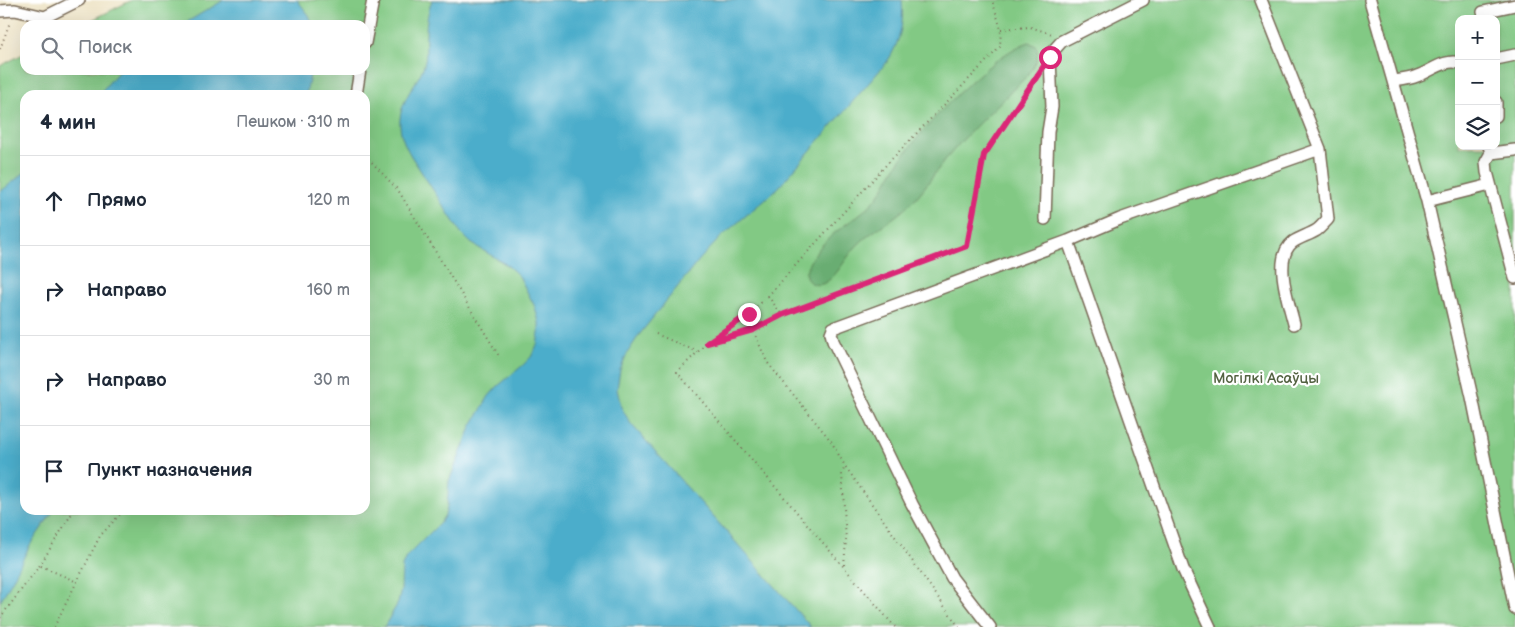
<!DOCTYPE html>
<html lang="ru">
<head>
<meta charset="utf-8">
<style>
  :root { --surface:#fff; --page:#f2f2f3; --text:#1f2937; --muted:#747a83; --line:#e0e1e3 }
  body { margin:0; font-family:"Balsamiq Sans",sans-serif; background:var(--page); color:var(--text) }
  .controls { position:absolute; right:15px; top:15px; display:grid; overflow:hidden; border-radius:10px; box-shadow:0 5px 20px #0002 }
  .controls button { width:45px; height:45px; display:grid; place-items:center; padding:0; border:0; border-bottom:1px solid var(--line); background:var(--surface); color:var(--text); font:25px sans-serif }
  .stop { position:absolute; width:15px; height:15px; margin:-11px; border:4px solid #db2777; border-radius:50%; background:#fff }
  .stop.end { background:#db2777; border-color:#fff; box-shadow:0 1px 5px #0008 }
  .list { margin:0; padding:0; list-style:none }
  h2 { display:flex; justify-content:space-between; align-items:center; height:65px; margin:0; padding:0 20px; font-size:21px }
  h2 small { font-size:16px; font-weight:400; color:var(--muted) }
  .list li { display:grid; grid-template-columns:32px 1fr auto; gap:15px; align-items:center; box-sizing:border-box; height:90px; padding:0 20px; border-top:1px solid var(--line) }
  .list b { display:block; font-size:19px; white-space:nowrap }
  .list em { font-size:16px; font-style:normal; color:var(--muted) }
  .icon { flex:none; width:28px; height:28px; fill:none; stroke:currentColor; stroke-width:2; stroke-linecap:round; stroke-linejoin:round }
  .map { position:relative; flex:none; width:1515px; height:627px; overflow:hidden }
  .search { position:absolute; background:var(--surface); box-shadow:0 5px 20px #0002; left:20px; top:20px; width:350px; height:55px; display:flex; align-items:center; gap:12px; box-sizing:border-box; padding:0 18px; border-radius:15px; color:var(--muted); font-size:19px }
  .panel { position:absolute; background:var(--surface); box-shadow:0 5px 20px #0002; left:20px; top:90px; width:350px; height:425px; border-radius:15px }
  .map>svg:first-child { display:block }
  .green { fill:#82c984; stroke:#5e7a51; fill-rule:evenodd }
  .forest { fill:#69ad72; stroke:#526c48 }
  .water { fill:#4badcb; stroke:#436c74 }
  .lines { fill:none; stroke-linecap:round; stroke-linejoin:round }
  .minor-casing { stroke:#796a57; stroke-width:14 }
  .path { stroke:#796a57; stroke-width:2; stroke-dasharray:1 4; stroke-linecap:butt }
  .minor { stroke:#fff; stroke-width:11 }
  .route { stroke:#db2777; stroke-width:6 }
  .labels { text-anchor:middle; stroke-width:4.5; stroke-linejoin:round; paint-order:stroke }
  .park-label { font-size:15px; fill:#546242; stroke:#fff }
</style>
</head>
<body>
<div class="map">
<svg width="1515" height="627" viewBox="0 0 1515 627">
  <rect width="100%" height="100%" fill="#fff"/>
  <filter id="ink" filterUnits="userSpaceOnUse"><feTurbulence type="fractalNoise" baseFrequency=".02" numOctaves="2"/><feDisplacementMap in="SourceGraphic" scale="10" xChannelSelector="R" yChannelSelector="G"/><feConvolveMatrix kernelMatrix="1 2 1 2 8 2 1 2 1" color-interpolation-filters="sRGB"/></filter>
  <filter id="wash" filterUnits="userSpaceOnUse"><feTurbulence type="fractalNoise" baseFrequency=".0096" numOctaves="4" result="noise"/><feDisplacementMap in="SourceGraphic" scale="20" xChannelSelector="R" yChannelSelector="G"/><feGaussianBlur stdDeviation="1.12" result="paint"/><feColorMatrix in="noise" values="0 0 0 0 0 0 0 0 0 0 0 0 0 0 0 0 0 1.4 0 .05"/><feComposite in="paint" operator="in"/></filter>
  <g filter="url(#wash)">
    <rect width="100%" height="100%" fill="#ede2c2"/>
    <path class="green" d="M132,0H1515V627H0V66L25,53V70H365V25H82ZM1459,19H1496V146H1459ZM25,95H365V510H25Z"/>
    <path class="forest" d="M1029,42L1036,46C1041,57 1034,66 1028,75C1000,103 971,129 946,159C933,175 923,192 908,206C889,224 865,233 850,254C842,264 829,289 814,284C794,278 816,252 823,244C838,227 860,217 875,200C885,188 890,174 899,162C923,127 989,55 1029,42Z"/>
    <path class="water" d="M224,0H297L309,15L313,25H182Z
      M432,0H902C904,24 900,42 887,62L778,188L721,237L700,259L639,335L628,352L620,370L617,389L621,407L631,424L811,627H384L398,603L401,590L402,566L406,557L440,523L445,515L447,507L449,481L472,425L489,396L498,386L522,366L531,357L537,345L539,333V322L535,307L519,276L507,265L471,243L461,233L411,156C396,130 396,114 412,88C417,80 423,71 425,61C427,52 425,43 426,34C426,22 428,11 432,0Z
      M120,70H311L306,95H98Z
      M25,172V510H54L30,545L13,579L0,602V192Z"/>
  </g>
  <g filter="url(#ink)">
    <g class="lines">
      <defs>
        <path id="minor" d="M1370,0L1427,201L1472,397L1515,609
          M0,11L15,10L45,17L79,0
          M1483,12L1515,5
          M365,43L373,0
          M1496,59L1515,55
          M1394,81C1401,80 1410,79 1417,76C1430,72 1446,58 1459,63
          M356,95L360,70
          M1496,102V116
          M1489,146L1491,153L1486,162L1487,172L1515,278
          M1491,153L1515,150
          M1427,201L1490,185
          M1045,219L1048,132L1052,107L1050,57L1053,51L1062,41L1143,0
          M1068,241L1183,569L1210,627
          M1294,324C1289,303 1272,258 1293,242C1300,237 1309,235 1317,230C1321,227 1325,222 1328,219L1320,149
          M990,627L952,578L912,504L833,341L831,333L833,328L1068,241L1120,219L1320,149L1261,0"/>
      </defs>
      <use href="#minor" class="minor-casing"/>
      <path class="path" d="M1001,29L1030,27L1052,34
        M0,49L10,22
        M365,155L398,190L499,356
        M768,296L782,315
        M656,334L698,352
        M708,342L749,314
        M844,565L846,541L842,474L845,466
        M41,566L77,582
        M0,618L40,565L74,510
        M54,627L100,536L124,510
        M895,627L677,372L707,343L753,330L782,315L967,246L984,155L1039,74
        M959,627L845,466L831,441L767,362L753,330L749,314L768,296L887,164L1000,47L1001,29L992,0"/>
      <use href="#minor" class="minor"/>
    </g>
  </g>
  <g class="lines" filter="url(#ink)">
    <path class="route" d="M749,314L707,343L753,330L782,315L967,246L984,155L1050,57"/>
  </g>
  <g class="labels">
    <g class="park-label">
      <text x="1266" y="383">Могілкі Асаўцы</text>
    </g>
  </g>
</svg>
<div class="controls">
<button>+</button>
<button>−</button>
<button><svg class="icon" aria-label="layers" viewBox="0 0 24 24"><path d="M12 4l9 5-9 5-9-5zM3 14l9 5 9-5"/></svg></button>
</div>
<div class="stop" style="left:1050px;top:57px"></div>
<div class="stop end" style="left:749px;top:314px"></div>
<div class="search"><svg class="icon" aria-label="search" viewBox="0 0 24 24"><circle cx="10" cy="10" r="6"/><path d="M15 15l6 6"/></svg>Поиск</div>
<section class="panel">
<h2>4 мин<small>Пешком · 310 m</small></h2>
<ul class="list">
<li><svg class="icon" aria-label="ahead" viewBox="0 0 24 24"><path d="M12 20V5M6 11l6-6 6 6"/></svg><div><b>Прямо</b></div><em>120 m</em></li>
<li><svg class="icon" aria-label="right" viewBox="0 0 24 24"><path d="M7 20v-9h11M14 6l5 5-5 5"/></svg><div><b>Направо</b></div><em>160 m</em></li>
<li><svg class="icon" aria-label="right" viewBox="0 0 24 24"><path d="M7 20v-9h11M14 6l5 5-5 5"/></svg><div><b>Направо</b></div><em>30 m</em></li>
<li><svg class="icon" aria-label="arrive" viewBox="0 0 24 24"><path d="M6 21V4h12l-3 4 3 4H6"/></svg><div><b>Пункт назначения</b></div></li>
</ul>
</section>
</div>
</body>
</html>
